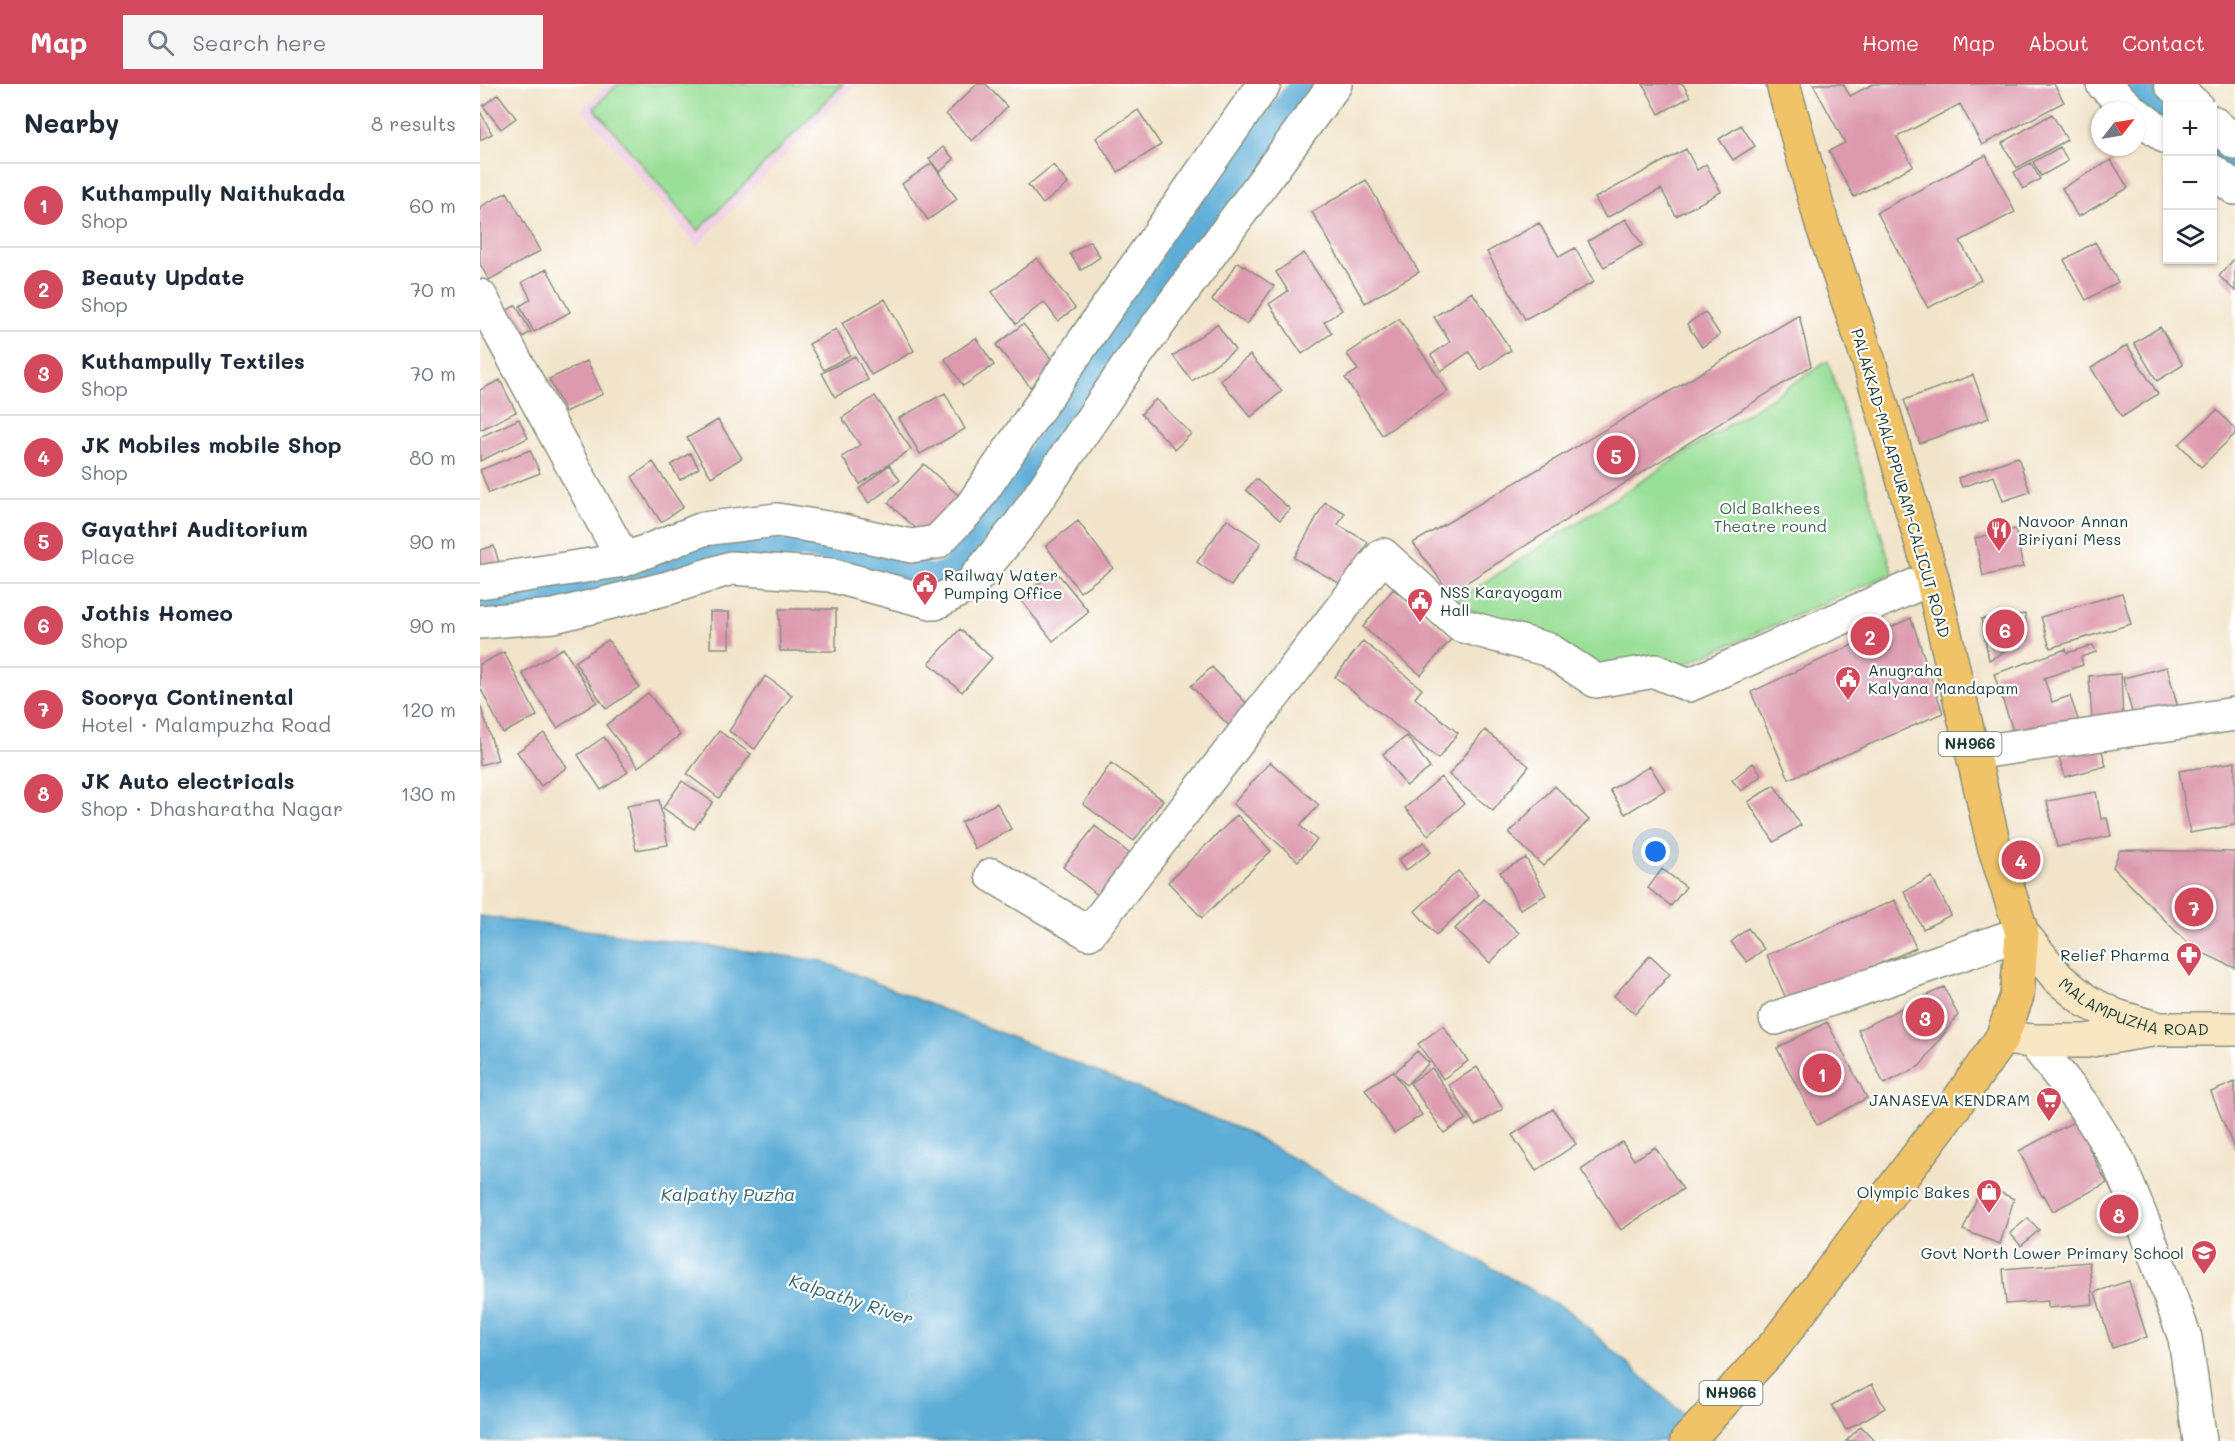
<!DOCTYPE html>
<html lang="en">
<head>
<meta charset="utf-8">
<style>
  :root { --surface:#fff; --page:#f6f6f7; --text:#1f2937; --muted:#747a83; --line:#e0e1e3; --accent:#d1495b }
  body { margin:0; font-family:Mali,sans-serif; background:var(--page); color:var(--text) }
  .controls { position:absolute; right:18px; top:18px; display:grid; overflow:hidden; border-radius:0px; box-shadow:0 2px 4px #0004 }
  .controls button { width:54px; height:54px; display:grid; place-items:center; padding:0; border:0; border-bottom:2px solid var(--line); background:var(--surface); color:var(--text); font:30px sans-serif }
  .compass { position:absolute; left:1611px; top:18px; width:54px; height:54px; border-radius:50%; background:var(--surface); box-shadow:0 2px 4px #0004; rotate:59deg }
  .you { position:absolute; left:1176px; top:768px; width:21px; height:21px; margin:-15px; border:4px solid #fff; border-radius:50%; background:#1a73e8; box-shadow:0 0 0 9px #1a73e833 }
  .badge { display:grid; place-items:center; width:39px; height:39px; border-radius:50%; background:var(--accent); color:#fff; font-size:20px; font-weight:700 }
  .pin { position:absolute; translate:-50% -50%; border:3px solid #fff; box-shadow:0 2px 6px #0006 }
  .list { margin:0; padding:0; list-style:none }
  h2 { display:flex; justify-content:space-between; align-items:center; height:78px; margin:0; padding:0 24px; font-size:26px }
  h2 small { font-size:20px; font-weight:400; color:var(--muted) }
  .list li { display:grid; grid-template-columns:39px 1fr auto; gap:18px; align-items:center; box-sizing:border-box; height:84px; padding:0 24px; border-top:2px solid var(--line) }
  .list b { display:block; font-size:22px; white-space:nowrap }
  .list p { margin:0; font-size:20px; white-space:nowrap; color:var(--muted) }
  .list em { font-size:20px; font-style:normal; color:var(--muted) }
  .icon { flex:none; width:33px; height:33px; fill:none; stroke:currentColor; stroke-width:2; stroke-linecap:round; stroke-linejoin:round }
  .map { position:relative; flex:none; width:1755px; height:1357px; overflow:hidden }
  header { display:flex; align-items:center; gap:36px; box-sizing:border-box; height:84px; padding:0 30px; background:var(--accent); color:#fff }
  header strong { font-size:28px }
  nav { display:flex; gap:33px; margin-inline-start:auto; font-size:21px }
  .search { width:420px; height:54px; background:var(--page); display:flex; align-items:center; gap:15px; box-sizing:border-box; padding:0 21px; border-radius:0px; color:var(--muted); font-size:22px }
  main { display:flex }
  aside { flex:1; background:var(--surface) }
  .map>svg:first-child { display:block }
  .built { fill:#f0d0e4 }
  .green { fill:#9adf97; stroke:#5c8e66; stroke-width:1.5 }
  .water { fill:#5dadd7; stroke:#3e7586; stroke-width:1.5 }
  .lines { fill:none; stroke-linecap:round; stroke-linejoin:round }
  .canal { stroke:#5dadd7; stroke-width:32 }
  .building { fill:#dd9aaf }
  .street-casing { stroke:#88907f; stroke-width:36 }
  .secondary-casing { stroke:#88907f; stroke-width:36 }
  .highway-casing { stroke:#88907f; stroke-width:36 }
  .street { stroke:#fff; stroke-width:33 }
  .secondary { stroke:#f9e7c3; stroke-width:33 }
  .highway { stroke:#f1c369; stroke-width:33 }
  .labels { text-anchor:middle; stroke-width:4.5; stroke-linejoin:round; paint-order:stroke }
  .shield { fill:#fff; stroke:#627771; stroke-width:1.5 }
  .shield-label { font-size:15px; font-weight:bold; fill:#1f3d34 }
  .street-label { font-size:16px; fill:#1f3d34; stroke:#fff }
  .park-label { font-size:16px; fill:#3e664d; stroke:#fff }
  .poi-label { font-size:16px; fill:#1f3d34; stroke:#fff; text-anchor:start }
  .water-label { font-size:18px; font-style:italic; fill:#35646d; stroke:#fff }
</style>
</head>
<body>
<header>
<strong>Map</strong>
<div class="search"><svg class="icon" aria-label="search" viewBox="0 0 24 24"><circle cx="10" cy="10" r="6"/><path d="M15 15l6 6"/></svg>Search here</div>
<nav><a>Home</a><a>Map</a><a>About</a><a>Contact</a></nav>
</header>
<main>
<aside>
<h2>Nearby<small>8 results</small></h2>
<ul class="list">
<li><span class="badge">1</span><div><b>Kuthampully Naithukada</b><p>Shop</p></div><em>60 m</em></li>
<li><span class="badge">2</span><div><b>Beauty Update</b><p>Shop</p></div><em>70 m</em></li>
<li><span class="badge">3</span><div><b>Kuthampully Textiles</b><p>Shop</p></div><em>70 m</em></li>
<li><span class="badge">4</span><div><b>JK Mobiles mobile Shop</b><p>Shop</p></div><em>80 m</em></li>
<li><span class="badge">5</span><div><b>Gayathri Auditorium</b><p>Place</p></div><em>90 m</em></li>
<li><span class="badge">6</span><div><b>Jothis Homeo</b><p>Shop</p></div><em>90 m</em></li>
<li><span class="badge">7</span><div><b>Soorya Continental</b><p>Hotel · Malampuzha Road</p></div><em>120 m</em></li>
<li><span class="badge">8</span><div><b>JK Auto electricals</b><p>Shop · Dhasharatha Nagar</p></div><em>130 m</em></li>
</ul>
</aside>
<div class="map">
<svg width="1755" height="1357" viewBox="0 0 1755 1357">
  <rect width="100%" height="100%" fill="#fff"/>
  <filter id="ink" filterUnits="userSpaceOnUse"><feTurbulence type="fractalNoise" baseFrequency=".0167" numOctaves="2"/><feDisplacementMap in="SourceGraphic" scale="12" xChannelSelector="R" yChannelSelector="G"/><feConvolveMatrix kernelMatrix="1 2 1 2 8 2 1 2 1" color-interpolation-filters="sRGB"/></filter>
  <filter id="wash" filterUnits="userSpaceOnUse"><feTurbulence type="fractalNoise" baseFrequency=".008" numOctaves="4" result="noise"/><feDisplacementMap in="SourceGraphic" scale="24" xChannelSelector="R" yChannelSelector="G"/><feGaussianBlur stdDeviation="1.35" result="paint"/><feColorMatrix in="noise" values="0 0 0 0 0 0 0 0 0 0 0 0 0 0 0 0 0 1.4 0 .05"/><feComposite in="paint" operator="in"/></filter>
  <g filter="url(#wash)">
    <rect width="100%" height="100%" fill="#f2e4ca"/>
    <path class="built" d="M127,0H375L217,162L102,25Z"/>
    <path class="green" d="M138,0H363L218,147L114,24Z
      M1348,277L1413,489L1196,584L1112,585L1046,547L973,519Z"/>
    <path class="water" d="M0,832L342,877L762,1046L1088,1226L1233,1357H0Z"/>
    <g class="lines">
      <path class="canal" d="M1653,0L1688,32
        M1732,67L1755,83
        M0,519L138,496L232,471L322,458L372,467L451,498L474,489L536,413L651,232L827,0"/>
    </g>
    <g id="blocks">
      <path class="building" d="M497,0H506L527,23L492,57L466,30Z
        M1163,0H1203L1210,13L1179,30Z
        M1333,0H1363L1370,12L1393,0H1574L1584,18L1502,61L1480,20L1417,53L1433,82L1374,113L1349,67L1365,59Z
        M18,10L36,34L21,45L3,22Z
        M658,26L681,61L638,88L616,54Z
        M0,27L12,50L0,56Z
        M1572,30L1587,56L1537,84L1522,59Z
        M1261,41L1275,62L1253,76L1239,55Z
        M463,63L474,75L460,88L449,75Z
        M1580,63L1588,77L1561,92L1553,78Z
        M1206,65L1217,86L1226,80L1241,108L1196,132L1181,105L1126,134L1115,114Z
        M1506,71L1535,128L1480,157L1501,196L1448,224L1397,128Z
        M1631,76L1648,104L1598,133L1582,104Z
        M452,79L477,115L448,136L422,100Z
        M1551,79L1560,95L1543,105L1534,88Z
        M573,81L588,100L563,120L548,101Z
        M886,96L939,188L885,219L832,128Z
        M27,108L60,167L9,196L0,180V123Z
        M1146,135L1162,161L1124,183L1108,157Z
        M1059,139L1079,173L1095,164L1114,198L1045,235L1007,168Z
        M610,157L620,173L601,186L590,170Z
        M1615,158L1638,198L1606,216L1584,176Z
        M824,169L862,226L844,238L852,249L822,270L789,220L808,207L796,188Z
        M557,174L595,224L578,237L564,218L536,240L512,208Z
        M1755,174V207L1739,192Z
        M758,178L794,202L767,240L732,216Z
        M67,185L90,228L54,248L40,222L51,215L42,198Z
        M992,208L1031,266L1001,286L989,268L961,287L951,271L970,258L954,233Z
        M405,215L434,267L391,291L362,239Z
        M36,221L51,248L32,259L17,232Z
        M1225,228L1240,251L1222,263L1207,240Z
        M1319,231L1331,282L970,509L933,459Z
        M919,235L968,307L902,351L865,294L878,286L867,270Z
        M543,240L577,282L550,303L516,261Z
        M737,240L755,266L712,297L693,272Z
        M1680,243L1703,281L1677,297L1654,259Z
        M356,245L370,271L344,286L329,260Z
        M496,254L514,281L483,302L465,275Z
        M1647,261L1678,310L1642,333L1611,284Z
        M770,271L802,307L771,333L740,296Z
        M375,272L388,296L355,313L342,289Z
        M107,277L123,310L85,328L69,295Z
        M1493,291L1509,334L1440,359L1424,316Z
        M20,296L36,328L0,346V306Z
        M465,309L485,345L440,370L419,334Z
        M395,312L431,365L380,400L362,373L380,361L362,334Z
        M676,315L711,350L695,365L661,330Z
        M1737,326L1755,345V350L1721,383L1699,360Z
        M39,335L48,354L0,377V353Z
        M238,336L262,374L231,393L207,354Z
        M50,366L60,389L9,409L0,386Z
        M210,369L219,384L200,396L191,381Z
        M1538,373L1550,408L1523,417L1514,392L1482,403L1478,394Z
        M173,378L203,423L181,438L152,393Z
        M444,380L479,412L443,451L408,419Z
        M409,381L420,396L389,419L379,405Z
        M776,395L810,425L800,436L766,406Z
        M845,418L865,429L858,441L888,458L864,502L814,474Z
        M747,435L781,459L751,502L717,478Z
        M598,437L633,484L600,508L566,462Z
        M1535,445L1543,483L1503,492L1495,454Z
        M14,462L20,482L0,488V466Z
        M575,486L609,528L573,557L540,515Z
        M913,505L972,554L941,591L883,543Z
        M1642,509L1651,540L1570,564L1561,533Z
        M299,525H356V567H300Z
        M230,528H249V564H230Z
        M1545,530L1548,555L1509,576L1501,535Z
        M1431,534L1463,629L1309,695L1271,608Z
        M480,545L512,574L482,608L449,579Z
        M128,556L159,603L126,625L95,578Z
        M883,557L942,605L935,614L978,649L958,675L855,593Z
        M1613,561L1616,568L1601,573L1603,581L1564,594L1572,618L1590,612L1599,638L1537,659L1514,590L1586,565L1587,569Z
        M83,564L117,618L77,644L42,589Z
        M24,568L57,632L23,649L0,603V580Z
        M732,583L770,623L749,642L711,602Z
        M1687,583L1698,624L1654,636L1643,594Z
        M1641,590L1643,636L1612,638L1609,592Z
        M285,592L312,611L275,665L249,647Z
        M168,609L200,651L158,683L126,641Z
        M0,620L18,676L0,681Z
        M1005,646L1049,682L1013,727L969,691Z
        M239,647L271,670L239,714L207,690Z
        M64,649L87,683L61,702L37,668Z
        M927,652L950,684L926,702L903,670Z
        M124,653L148,688L121,706L98,671Z
        M1620,660L1626,682L1585,693L1579,673Z
        M790,678L839,721L820,742L837,756L818,777L753,720Z
        M1755,678V741L1710,749L1699,687Z
        M631,679L683,716L654,757L603,720Z
        M1273,679L1282,691L1261,707L1252,696Z
        M1170,682L1185,706L1145,730L1130,706Z
        M961,693L984,720L948,751L925,724Z
        M202,697L233,718L214,745L183,724Z
        M1294,701L1321,741L1294,758L1268,718Z
        M1075,702L1109,736L1063,782L1029,749Z
        M1616,708L1621,735L1627,734L1631,752L1577,763L1567,717Z
        M179,716L188,761L156,766L147,722Z
        M517,719L531,745L495,765L481,738Z
        M757,731L791,767L722,834L688,798Z
        M615,742L658,776L625,817L583,783Z
        M944,758L951,768L925,787L918,776Z
        M1640,766L1755,768V884L1712,864L1633,783Z
        M1046,774L1066,811L1040,825L1020,788Z
        M1182,785L1206,803L1191,822L1168,804Z
        M978,787L999,811L956,851L935,827Z
        M1452,793L1471,831L1443,845L1424,807Z
        M1004,815L1039,849L1010,879L975,845Z
        M1415,816L1436,864L1308,919L1287,871Z
        M1268,844L1284,865L1267,878L1251,858Z
        M1170,871L1190,890L1155,930L1134,912Z
        M1464,903L1478,931L1440,982L1404,1000L1378,946Z
        M1347,938L1387,1014L1337,1041L1297,964Z
        M963,942L988,977L963,995L938,960Z
        M937,967L949,979L926,1001L914,989L942,1031L914,1049L885,1005L913,987L914,989Z
        M997,983L1023,1025L995,1042L969,1001Z
        M952,984L986,1035L964,1049L930,999Z
        M1755,998V1067L1731,1008Z
        M1073,1025L1096,1060L1056,1087L1032,1051Z
        M1595,1037L1627,1099L1573,1127L1564,1111L1562,1112L1539,1067Z
        M1142,1058L1154,1076L1175,1063L1203,1105L1141,1146L1101,1086Z
        M1503,1100L1534,1115L1520,1160L1483,1146Z
        M1548,1134L1559,1146L1541,1162L1530,1149Z
        M1609,1178L1613,1220L1568,1224V1217L1526,1220L1523,1185Z
        M1649,1197L1667,1253L1632,1264L1615,1208Z
        M1392,1300L1405,1324L1366,1346L1352,1321Z
        M1381,1342L1395,1357H1366Z"/>
    </g>
  </g>
  <g filter="url(#ink)">
    <use href="#blocks" fill-opacity="0" stroke="#88907f" stroke-width="1.5"/>
    <g class="lines">
      <defs>
        <path id="street" d="M1623,0L1652,27
          M1691,0L1716,22
          M1656,30L1688,54
          M1732,38L1755,58
          M1732,87L1755,104
          M0,212L144,476
          M0,498L144,476L223,445L297,436L359,446L431,462L457,458L491,423L622,231L784,0
          M0,538L74,532L188,504L251,484L350,491L455,519L491,500L541,439L647,283L855,0
          M1493,669L1755,630
          M512,791L609,849L903,471L980,541L1069,566L1116,597L1175,587L1209,601L1452,494
          M1296,934L1542,849
          M1553,957L1605,1024L1637,1075L1665,1143L1705,1254L1720,1357"/>
        <g id="secondary">
          <path id="s1" d="M1542,849L1578,894L1606,917L1636,932L1679,945H1755"/>
          <path d="M1522,954L1553,957H1606L1672,946"/>
        </g>
        <path id="highway" d="M1207,1357L1295,1261L1464,1037L1522,954L1537,912L1542,849L1514,762L1452,494L1389,278L1342,140L1303,0"/>
      </defs>
      <use href="#street" class="street-casing"/>
      <use href="#secondary" class="secondary-casing"/>
      <use href="#highway" class="highway-casing"/>
      <use href="#street" class="street"/>
      <use href="#secondary" class="secondary"/>
      <use href="#highway" class="highway"/>
    </g>
  </g>
  <defs>
    <symbol id="restaurant-pin" viewBox="-11 -11 22 30"><path d="M0 17L-7.5 6A9.5 9.5 0 1 1 7.5 6Z" fill="#d1495b" stroke="#fff"/><path d="M-5-6h1v4h1v-4h1v4h1v-4h1v5L-1.5 .5V6h-2V.5L-5-1ZM5-6V6H3V1.5H1.5Q1.5-4 5-6Z" fill="#fff"/></symbol>
    <symbol id="civic-pin" viewBox="-11 -11 22 30"><path d="M0 17L-7.5 6A9.5 9.5 0 1 1 7.5 6Z" fill="#d1495b" stroke="#fff"/><path d="M-.6-6.5H3V-4.5H.6V-3L4-1V1h2V6H-6V1h2V-1L-.6-3ZM-1.2 2.5V6h2.4V2.5Z" fill="#fff"/></symbol>
    <symbol id="pharmacy-pin" viewBox="-11 -11 22 30"><path d="M0 17L-7.5 6A9.5 9.5 0 1 1 7.5 6Z" fill="#d1495b" stroke="#fff"/><path d="M-2-6h4v4h4v4h-4v4h-4v-4h-4v-4h4Z" fill="#fff"/></symbol>
    <symbol id="supermarket-pin" viewBox="-11 -11 22 30"><path d="M0 17L-7.5 6A9.5 9.5 0 1 1 7.5 6Z" fill="#d1495b" stroke="#fff"/><path d="M-6-5.5h2.5l.6 2H6L4.5 2H-2.5L-4.4-4H-6ZM-1.5 3.2a1.3 1.3 0 1 0 .1 0ZM3 3.2a1.3 1.3 0 1 0 .1 0Z" fill="#fff"/></symbol>
    <symbol id="shop-pin" viewBox="-11 -11 22 30"><path d="M0 17L-7.5 6A9.5 9.5 0 1 1 7.5 6Z" fill="#d1495b" stroke="#fff"/><path d="M-5-2.5h2.3a2.7 3.5 0 0 1 5.4 0H5L5.5 6h-11ZM-1.5-2.5h3a1.5 2.3 0 0 0-3 0Z" fill="#fff"/></symbol>
    <symbol id="school-pin" viewBox="-11 -11 22 30"><path d="M0 17L-7.5 6A9.5 9.5 0 1 1 7.5 6Z" fill="#d1495b" stroke="#fff"/><path d="M0-5L7-2L0 1L-7-2ZM-4 1L0 2.5L4 1V4Q0 6-4 4Z" fill="#fff"/></symbol>
  </defs>
  <g fill-rule="evenodd">
    <use href="#restaurant-pin" x="1504" y="431" width="30" height="40"/>
    <use href="#civic-pin" x="430" y="485" width="30" height="40"/>
    <use href="#civic-pin" x="925" y="502" width="30" height="40"/>
    <use href="#civic-pin" x="1353" y="580" width="30" height="40"/>
    <use href="#pharmacy-pin" x="1694" y="856" width="30" height="40"/>
    <use href="#supermarket-pin" x="1554" y="1001" width="30" height="40"/>
    <use href="#shop-pin" x="1494" y="1093" width="30" height="40"/>
    <use href="#school-pin" x="1709" y="1154" width="30" height="40"/>
  </g>
  <g class="labels">
    <g class="shield">
      <rect x="1458.5" y="648" width="63" height="24" rx="4.5"/>
      <rect x="1219.5" y="1297" width="63" height="24" rx="4.5"/>
    </g>
    <g class="shield-label">
      <text x="1490" y="665">NH966</text>
      <text x="1251" y="1314">NH966</text>
    </g>
    <g class="street-label">
      <text transform="translate(1421 399) rotate(74)" y="6">PALAKKAD-MALAPPURAM-CALICUT ROAD</text>
      <text dy="6" stroke="none"><textPath href="#s1" startOffset="142">MALAMPUZHA ROAD</textPath></text>
    </g>
    <g class="park-label">
      <text x="1290" y="430">Old Balkhees<tspan x="1290" dy="18">Theatre round</tspan></text>
    </g>
    <g class="poi-label">
      <text x="1538" y="443">Navoor Annan<tspan x="1538" dy="18">Biriyani Mess</tspan></text>
      <text x="464" y="497">Railway Water<tspan x="464" dy="18">Pumping Office</tspan></text>
      <text x="960" y="514">NSS Karayogam<tspan x="960" dy="18">Hall</tspan></text>
      <text x="1388" y="592">Anugraha<tspan x="1388" dy="18">Kalyana Mandapam</tspan></text>
      <text x="1690" y="877" text-anchor="end">Relief Pharma</text>
      <text x="1550" y="1022" text-anchor="end">JANASEVA KENDRAM</text>
      <text x="1490" y="1114" text-anchor="end">Olympic Bakes</text>
      <text x="1704" y="1175" text-anchor="end">Govt North Lower Primary School</text>
    </g>
    <g class="water-label">
      <text x="248" y="1117">Kalpathy Puzha</text>
      <text transform="translate(371 1216) rotate(18)" y="6">Kalpathy River</text>
    </g>
  </g>
</svg>
<div class="controls">
<button>+</button>
<button>−</button>
<button><svg class="icon" aria-label="layers" viewBox="0 0 24 24"><path d="M12 4l9 5-9 5-9-5zM3 14l9 5 9-5"/></svg></button>
</div>
<svg class="compass" viewBox="-18 -18 36 36"><path d="M0-13l5 13h-10z" fill="#e53935"/><path d="M0 13l5-13h-10z" fill="#747a83"/></svg>
<div class="you"></div>
<div class="pin badge" style="left:1342px;top:989px">1</div>
<div class="pin badge" style="left:1390px;top:552px">2</div>
<div class="pin badge" style="left:1445px;top:933px">3</div>
<div class="pin badge" style="left:1541px;top:776px">4</div>
<div class="pin badge" style="left:1136px;top:371px">5</div>
<div class="pin badge" style="left:1525px;top:545px">6</div>
<div class="pin badge" style="left:1714px;top:823px">7</div>
<div class="pin badge" style="left:1639px;top:1130px">8</div>
</div>
</main>
</body>
</html>
